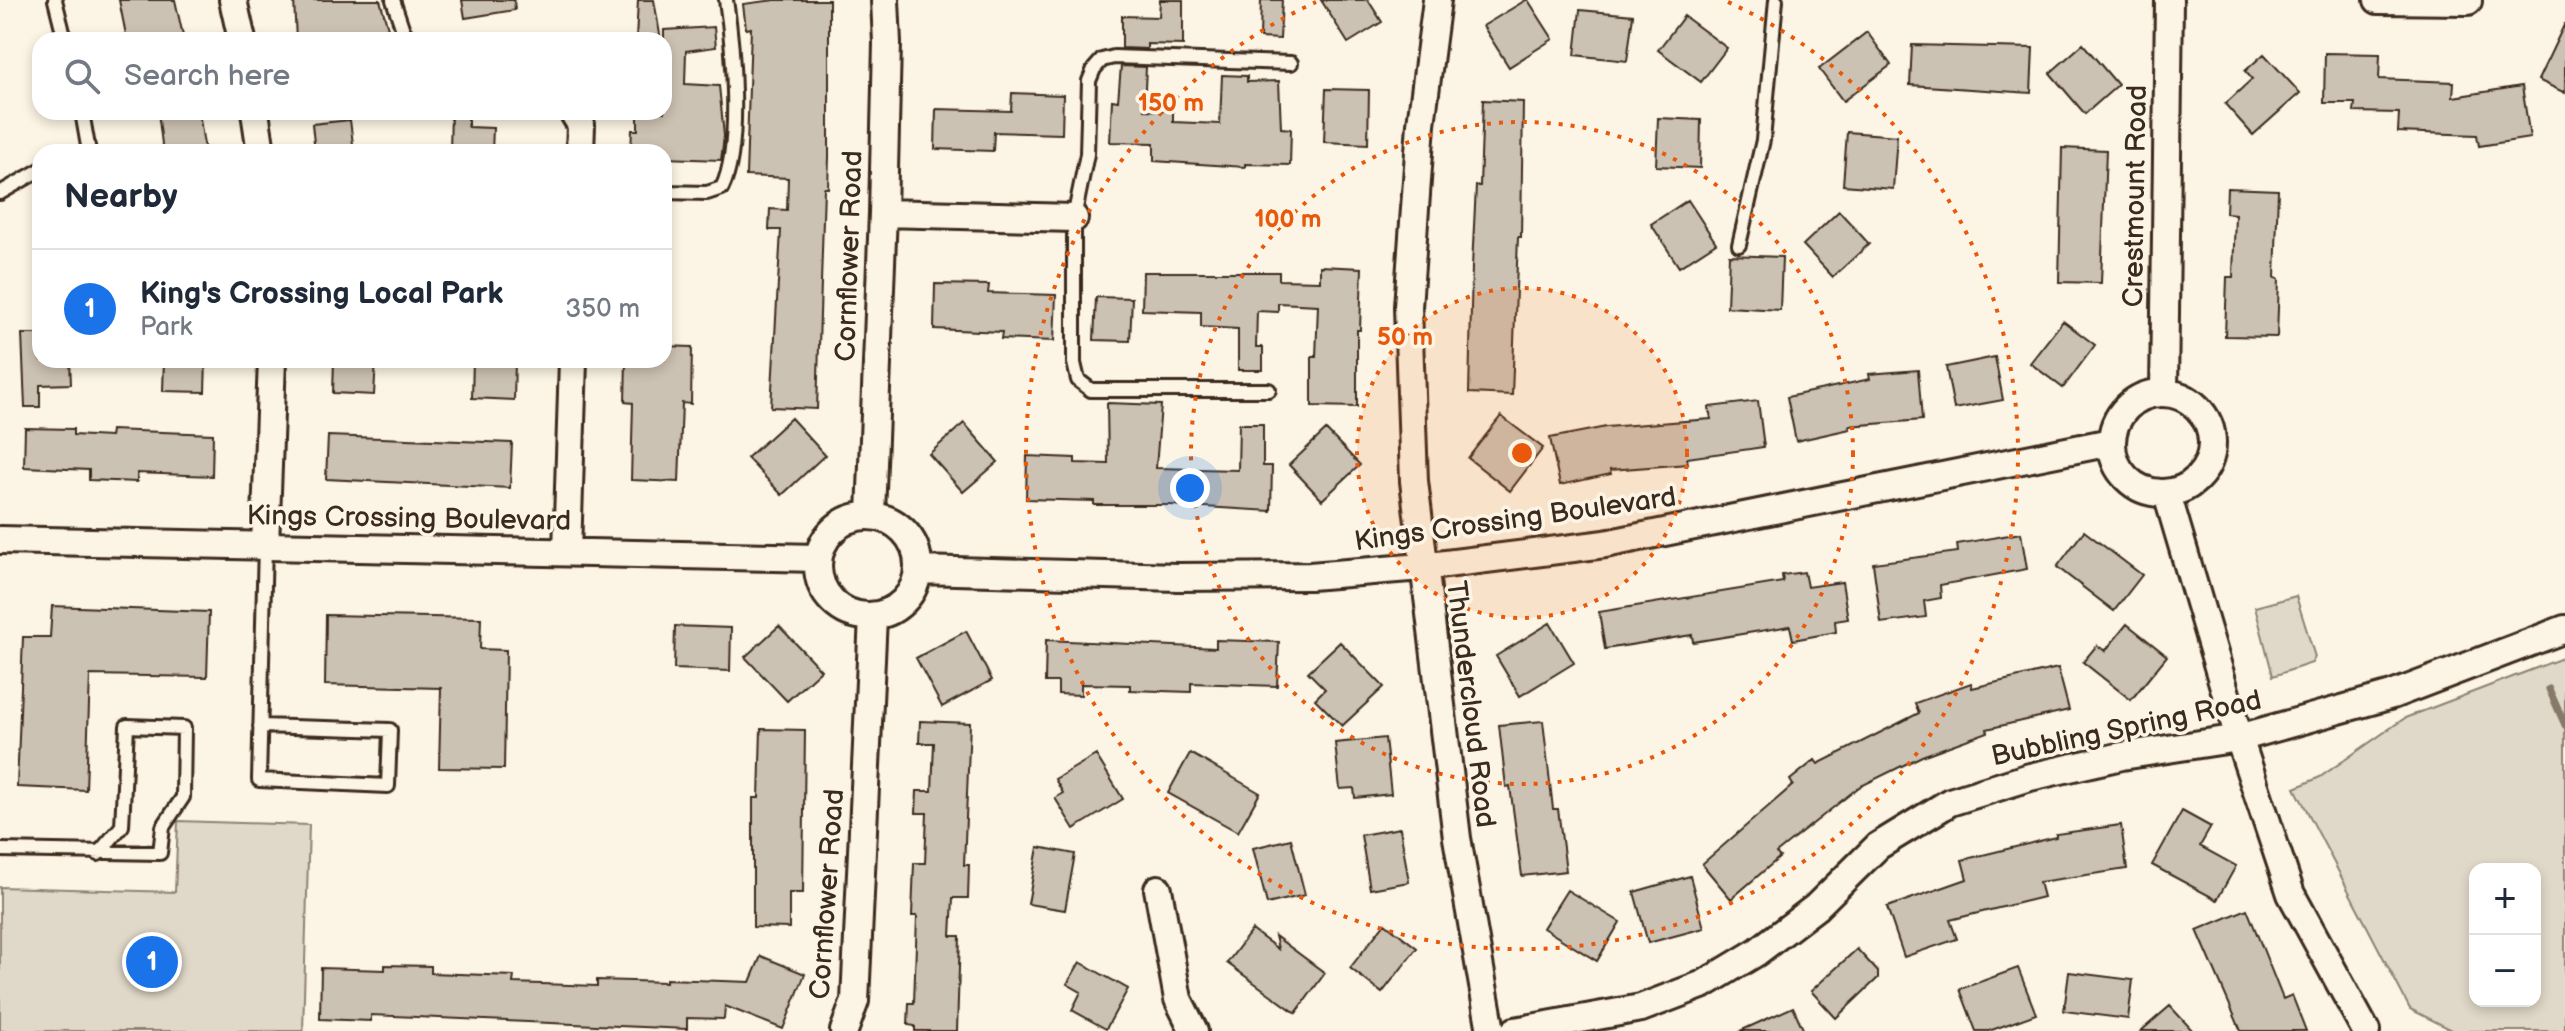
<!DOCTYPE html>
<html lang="en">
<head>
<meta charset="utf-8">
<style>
  :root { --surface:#fff; --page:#f6f6f7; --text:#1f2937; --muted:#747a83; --line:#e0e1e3; --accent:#1a73e8 }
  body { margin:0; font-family:"Balsamiq Sans",sans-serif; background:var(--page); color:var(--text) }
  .controls { position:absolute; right:24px; bottom:24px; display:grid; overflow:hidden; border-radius:16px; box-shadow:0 4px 12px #0003 }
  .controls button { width:72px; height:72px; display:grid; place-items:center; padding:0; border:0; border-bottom:2px solid var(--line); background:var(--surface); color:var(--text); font:40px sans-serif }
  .you { position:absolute; left:1190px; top:488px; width:28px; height:28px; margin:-20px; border:6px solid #fff; border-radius:50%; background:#1a73e8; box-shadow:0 0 0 12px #1a73e833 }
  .badge { display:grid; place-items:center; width:52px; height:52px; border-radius:50%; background:var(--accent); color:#fff; font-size:26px; font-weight:700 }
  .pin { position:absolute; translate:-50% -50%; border:4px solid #fff; box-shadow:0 2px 8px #0006 }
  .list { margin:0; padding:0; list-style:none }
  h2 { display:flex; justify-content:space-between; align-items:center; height:104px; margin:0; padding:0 32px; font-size:34px }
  h2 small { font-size:26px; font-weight:400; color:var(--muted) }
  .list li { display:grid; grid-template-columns:52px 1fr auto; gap:24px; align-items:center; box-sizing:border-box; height:120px; padding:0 32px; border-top:2px solid var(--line) }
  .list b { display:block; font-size:30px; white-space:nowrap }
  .list p { margin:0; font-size:26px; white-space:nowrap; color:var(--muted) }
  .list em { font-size:26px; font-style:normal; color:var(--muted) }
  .icon { flex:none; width:44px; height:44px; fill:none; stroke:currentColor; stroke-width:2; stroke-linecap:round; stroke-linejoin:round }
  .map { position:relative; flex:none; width:2565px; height:1031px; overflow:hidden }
  .search { position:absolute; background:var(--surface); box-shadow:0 4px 12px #0003; left:32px; top:32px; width:640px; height:88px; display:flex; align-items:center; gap:20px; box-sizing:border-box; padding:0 28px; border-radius:24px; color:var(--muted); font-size:30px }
  .panel { position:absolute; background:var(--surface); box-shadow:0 4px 12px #0003; left:32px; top:144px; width:640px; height:224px; border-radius:24px }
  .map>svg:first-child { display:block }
  .green { fill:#e0d8c8; stroke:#8e8173; stroke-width:2; fill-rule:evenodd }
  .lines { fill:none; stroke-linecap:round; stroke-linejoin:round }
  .stream { stroke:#85796b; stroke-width:7 }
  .building { fill:#ccc2b3; stroke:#3b2a1e; stroke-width:2 }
  .lane-casing { stroke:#3b2a1e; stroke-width:18 }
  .street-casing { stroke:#3b2a1e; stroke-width:32 }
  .lane { stroke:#fcf5e5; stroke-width:12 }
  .street { stroke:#fcf5e5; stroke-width:26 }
  .ring { fill:none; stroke:#e8590c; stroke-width:4; stroke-dasharray:4 8 }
  .labels { text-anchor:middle; stroke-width:7; stroke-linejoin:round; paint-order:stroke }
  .street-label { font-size:28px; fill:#3b2a1e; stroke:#fcf5e5 }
  .centre { fill:#e8590c; stroke:#fcf5e5; stroke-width:4 }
  .ring-label { font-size:24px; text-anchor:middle; font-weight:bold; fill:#e8590c; stroke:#fcf5e5; stroke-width:7; stroke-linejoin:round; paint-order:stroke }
</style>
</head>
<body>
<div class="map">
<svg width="2565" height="1031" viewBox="0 0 2565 1031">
  <rect width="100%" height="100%" fill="#fcf5e5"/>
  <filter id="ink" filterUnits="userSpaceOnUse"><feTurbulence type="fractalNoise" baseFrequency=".0125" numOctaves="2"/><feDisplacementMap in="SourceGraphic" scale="16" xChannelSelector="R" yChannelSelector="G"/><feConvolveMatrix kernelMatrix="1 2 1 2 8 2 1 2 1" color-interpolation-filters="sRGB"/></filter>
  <g filter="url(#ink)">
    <path class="green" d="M2296,596L2315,657L2312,663L2273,676L2255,607Z
      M2565,657V1031H2454L2410,1009L2295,788L2320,777L2405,718ZM2535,869V1001H2475V869Z
      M178,821L309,825L303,1031H0V887L175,892Z"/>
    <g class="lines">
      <path class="stream" d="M2549,689L2565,725"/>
    </g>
    <path class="building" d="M119,0H175L184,40H127Z
      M294,0H380L388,28L348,40H296Z
      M462,0H514L515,10L465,18Z
      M638,0H654L661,40H636Z
      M775,0H829V157L828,188H824L817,409L771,407L781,230H769L770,209L787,210L788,178L746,176L751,28L746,29L743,4Z
      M1160,0H1183V45L1147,44V49L1122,48V16L1159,17Z
      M1261,0H1282L1280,39L1260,38Z
      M1321,0H1368L1382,22L1348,43Z
      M1526,0H1528L1553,39L1509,67L1483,26Z
      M1580,10L1633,15L1627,61L1575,55Z
      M1684,16L1727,48L1701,82L1658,50Z
      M2565,23V93L2538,80Z
      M714,27L716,47L686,51L685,84L719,86L724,136L721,160L664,158V152H631L632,130H638V112H664V30Z
      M1867,32L1891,65L1843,101L1819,69Z
      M2083,44L2118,85L2085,114L2050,73Z
      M1912,45L2033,48L2031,93L1910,85Z
      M2325,53L2380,54L2379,79L2454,82L2453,97L2522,86L2530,138L2479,146L2477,135L2398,132L2399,113L2354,112L2355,103H2324Z
      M2264,54L2300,93L2253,135L2225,104L2252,79L2245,71Z
      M1121,66L1146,67L1144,110L1173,111V122L1220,124L1222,75L1247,76V82L1279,81L1281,128L1291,129L1290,165L1245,164V167L1154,161V143L1110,142L1112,100L1118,101Z
      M1326,89L1369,90L1368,144L1324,142Z
      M1012,93L1063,95L1062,134L994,132L993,151L935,149L936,109L1011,111Z
      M1483,100L1523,102L1521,237H1518L1512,395L1469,393L1472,266L1476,186H1480Z
      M158,112H199L205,152H163Z
      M451,112H468V127L493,128L492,152H450Z
      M1658,118L1701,120L1700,168L1656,166Z
      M350,120L354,152H315L312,124Z
      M1847,132L1897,136L1893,189L1843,185Z
      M2062,148L2106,150L2101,283L2059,282Z
      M2227,188L2278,190L2275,278L2279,279L2277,337L2225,336L2227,277H2233L2235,214L2226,213Z
      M1688,200L1716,243L1679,267L1651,224Z
      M1839,211L1869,244L1833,277L1803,245Z
      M1729,255L1782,257L1780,310L1727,307Z
      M1320,266L1362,268L1360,330H1357V407L1312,406V357H1316L1318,305L1278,303V312L1257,311L1256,347H1263V370H1238V329L1201,327V312L1142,310L1143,272H1279V280L1320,281Z
      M935,284L989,285L988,293L1056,295L1054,341L1001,339L1002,332L934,329Z
      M1096,297L1132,298L1130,341L1094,340Z
      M2063,321L2095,345L2063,388L2030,363Z
      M22,334H40V360H70L71,384L40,385V407H25Z
      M664,346L692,347L691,404L682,403L679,482L631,480L633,403L625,402L626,360H664Z
      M1995,357L2003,400L1954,409L1946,367Z
      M164,360H206L205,392L163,391Z
      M334,360H376L374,395L333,393Z
      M473,360H515L514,400L472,398Z
      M1918,370L1922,420L1849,426L1850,429L1796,441L1787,397L1870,379L1869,374Z
      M1758,401L1764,447L1687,458L1688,464L1610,470L1611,474L1560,485L1550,438L1606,427L1711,419L1709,407Z
      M1107,403L1161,405L1156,468L1238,470L1239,424H1263V466H1272L1271,511L1170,505H1094V501L1026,499L1027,456L1075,458V463L1108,464Z
      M1501,416L1543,448L1510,491L1468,458Z
      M791,418L825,455L782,495L747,458Z
      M964,423L998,462L963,492L929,454Z
      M25,428L73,429V435L110,437L111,430L213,434L212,476L137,473V482L89,480V470L24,467Z
      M1326,430L1360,465L1322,500L1289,465Z
      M328,436L512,443L510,488L326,479Z
      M2084,531L2142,575L2114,611L2057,567Z
      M2021,533L2027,569L1940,585L1941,598L1924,601L1926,617L1881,623L1873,563L1958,552L1957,544Z
      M1804,572L1807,587L1842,582L1848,619L1835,621L1836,632L1793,640L1790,626L1693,642L1692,635L1605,649L1599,612L1783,582L1782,575Z
      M52,606L209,612L207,677L90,675L86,790L17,787L23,637H50Z
      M326,615L481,618L480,649L506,650L504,769L439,768L441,688L325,685Z
      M1550,623L1574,663L1520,696L1496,656Z
      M2127,624L2167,656L2131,700L2083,662L2097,645L2105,651Z
      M675,626L731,628L730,671L674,669Z
      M779,626L821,670L787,701L745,657Z
      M966,631L992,680L942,707L916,658Z
      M1046,640L1216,648V640L1279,642L1277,686L1191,683V692L1130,690V685L1081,684V695L1058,694V682H1045Z
      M1340,642L1384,687L1342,726L1315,699L1325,689L1308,672Z
      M2058,668L2069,710L1987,729L1988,732L1922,756L1859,787L1776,853L1780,857L1731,899L1702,864L1793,785L1790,780L1815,760L1818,764L1919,713L1915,703L1971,683L1972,688Z
      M920,721L970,723L964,865H969L968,898H953L951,936H960L957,1031H915V1026L908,1025L909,1003H914L917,916H912L914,863H925L927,813H916L917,791H932L934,743H919Z
      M1543,721L1553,809H1558L1566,871L1522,876L1510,786L1506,787L1499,725Z
      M761,729L805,730L803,893H789V928L753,927V798H759Z
      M1385,738L1391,794L1355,798L1354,788L1340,789L1335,743Z
      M1190,753L1260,793L1238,832L1168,793Z
      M1096,755L1123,799L1074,829L1055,798L1063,793L1055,779Z
      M2182,811L2211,827L2200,846L2236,866L2217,900L2152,865Z
      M2121,825L2127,869L2039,882L2043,897L1950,920L1957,939L1904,957L1887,907L1967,879L1962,860L2056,837V834Z
      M1400,828L1409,882L1370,889L1361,835Z
      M1291,839L1305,895L1267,904L1253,848Z
      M1038,847L1075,854L1065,910L1028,904Z
      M1690,876L1704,928L1648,943L1634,892Z
      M1567,890L1620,922L1597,961L1543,928Z
      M2247,909L2283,999L2292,995L2306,1031H2241L2197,930Z
      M1385,923L1417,948L1382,993L1350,968Z
      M1252,930L1278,949L1275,936L1325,973L1296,1013L1227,963Z
      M1857,949L1878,972V978L1836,1018L1811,991Z
      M761,956L805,974L783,1029L725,1006L724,1019L687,1018V1029L371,1015V1021L320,1019L321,968L385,970V965L431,966V973L514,976L513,983L597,986V980L666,982V979L750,982Z
      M1080,962L1128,989L1106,1029L1072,1010L1081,992L1067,984Z
      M2018,968L2036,1014L1989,1031H1976L1960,989Z
      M2069,972L2133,980L2128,1019L2064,1011Z
      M2170,1006L2193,1031H2141Z
      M1793,1007L1804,1031H1740Z"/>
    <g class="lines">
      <defs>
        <path id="lane" d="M55,0L65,40
          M393,0L403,30L410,40
          M82,112L89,152
          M664,192L707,193L722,188C742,148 733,45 726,0
          M0,193L40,170
          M1739,245L1763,140L1776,0
          M1269,390H1091L1078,380L1074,363V218L1087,154L1089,81L1094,69L1102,60L1114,57L1291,63
          M260,726L390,730L388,786L259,780L265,545
          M0,850L160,853L163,827L183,797L184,728L127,726L122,826L98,854"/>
        <path id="street" d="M233,0L242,40
          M1437,0L1421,124L1408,307L1414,481L1457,838L1491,1031
          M2378,0L2468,1
          M255,112L261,152
          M573,112L581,125L580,152
          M883,213L1074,218
          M2164,392L2169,0
          M2112 443a50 50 0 1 1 100 0a50 50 0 1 1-100 0Z
          M2167,494L2239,738L2291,894L2366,1031
          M871,514L883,213L887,43L885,0
          M818 566a50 50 0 1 1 100 0a50 50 0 1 1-100 0Z
          M0,540L817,558
          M265,545L272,360
          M567,552L573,360
          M920,570L1178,577L1310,576L1422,567L1605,544L2111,442
          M1158,889L1178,999L1194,1031
          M844,1031L855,1001L873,617
          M1515,1031L1641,1008L1704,984L1757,952L1816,907L1878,846L1950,802L2030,777L2122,756L2239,738L2392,695L2565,629"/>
      </defs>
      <use href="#lane" class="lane-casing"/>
      <use href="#street" class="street-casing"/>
      <use href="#lane" class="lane"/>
      <use href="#street" class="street"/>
    </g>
  </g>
  <circle cx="1522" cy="453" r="165" fill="#e8590c" fill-opacity=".12"/>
  <g class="ring">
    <circle cx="1522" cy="453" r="165"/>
    <circle cx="1522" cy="453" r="331"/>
    <path d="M1728 2A496 496 0 1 1 1316 2"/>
  </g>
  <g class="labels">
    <g class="street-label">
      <text transform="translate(2134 196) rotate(-89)" y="10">Crestmount Road</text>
      <text transform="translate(848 256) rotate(-88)" y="10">Cornflower Road</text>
      <text transform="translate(409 517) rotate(1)" y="10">Kings Crossing Boulevard</text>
      <text transform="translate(1515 518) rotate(-8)" y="10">Kings Crossing Boulevard</text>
      <text transform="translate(1472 704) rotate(83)" y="10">Thundercloud Road</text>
      <text transform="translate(2126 727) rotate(-12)" y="10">Bubbling Spring Road</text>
      <text transform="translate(826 894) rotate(-86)" y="10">Cornflower Road</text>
    </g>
  </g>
  <circle cx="1522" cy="453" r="12" class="centre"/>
  <g class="ring-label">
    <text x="1171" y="111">150 m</text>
    <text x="1288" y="227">100 m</text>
    <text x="1405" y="345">50 m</text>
  </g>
</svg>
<div class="controls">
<button>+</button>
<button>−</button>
</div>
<div class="you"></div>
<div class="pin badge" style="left:152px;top:962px">1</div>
<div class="search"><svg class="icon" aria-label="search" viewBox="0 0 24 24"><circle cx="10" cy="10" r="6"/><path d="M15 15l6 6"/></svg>Search here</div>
<section class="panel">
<h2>Nearby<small></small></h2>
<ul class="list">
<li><span class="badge">1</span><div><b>King's Crossing Local Park</b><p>Park</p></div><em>350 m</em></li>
</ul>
</section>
</div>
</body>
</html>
